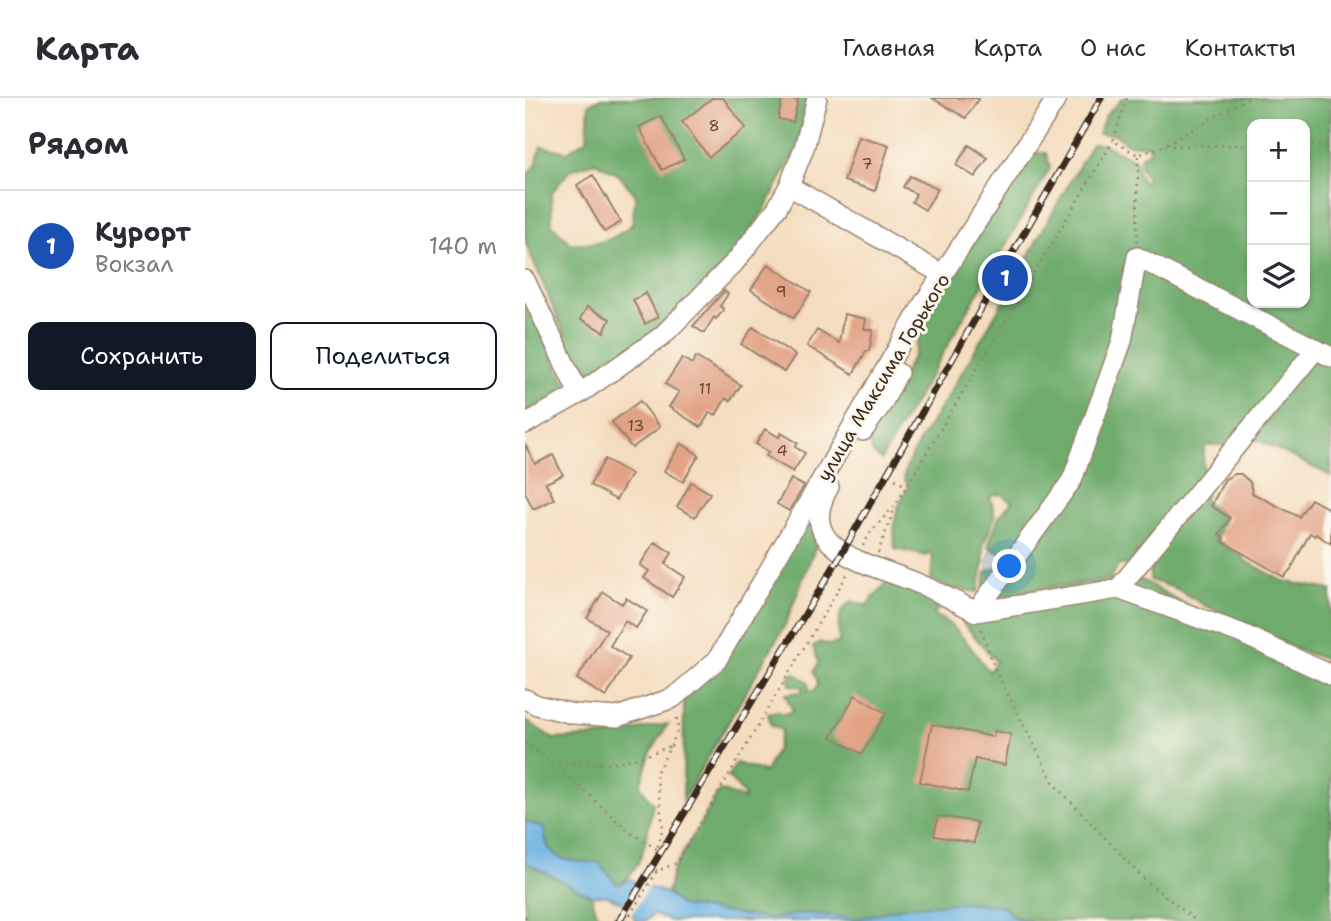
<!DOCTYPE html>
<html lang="ru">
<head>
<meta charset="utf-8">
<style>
  :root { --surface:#fff; --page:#f2f2f3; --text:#2b2b33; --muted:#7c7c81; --line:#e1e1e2; --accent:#111827 }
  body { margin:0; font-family:"Shantell Sans",sans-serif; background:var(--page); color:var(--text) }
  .controls { position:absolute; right:21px; top:21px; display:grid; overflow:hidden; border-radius:14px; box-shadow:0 2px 5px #0004 }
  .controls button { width:63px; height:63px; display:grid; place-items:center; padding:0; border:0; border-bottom:2px solid var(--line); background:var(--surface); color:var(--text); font:35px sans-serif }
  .you { position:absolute; left:485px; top:469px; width:24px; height:24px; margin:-18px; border:5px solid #fff; border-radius:50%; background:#1a73e8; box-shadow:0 0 0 10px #1a73e833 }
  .badge { display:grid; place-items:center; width:46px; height:46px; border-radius:50%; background:var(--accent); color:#fff; font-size:23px; font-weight:700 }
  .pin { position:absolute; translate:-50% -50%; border:4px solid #fff; box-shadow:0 2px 7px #0006 }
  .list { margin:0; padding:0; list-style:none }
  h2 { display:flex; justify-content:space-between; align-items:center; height:91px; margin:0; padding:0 28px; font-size:30px }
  h2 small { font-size:23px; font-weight:400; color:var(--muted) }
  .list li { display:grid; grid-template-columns:46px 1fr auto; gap:21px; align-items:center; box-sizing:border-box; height:112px; padding:0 28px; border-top:2px solid var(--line) }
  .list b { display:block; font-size:26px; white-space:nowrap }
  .list p { margin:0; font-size:23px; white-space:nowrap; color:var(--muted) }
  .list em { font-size:23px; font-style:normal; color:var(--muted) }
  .actions { display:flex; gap:14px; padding:21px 28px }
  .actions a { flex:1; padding:16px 0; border:2px solid var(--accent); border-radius:14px; text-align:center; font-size:24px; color:var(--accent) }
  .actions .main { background:var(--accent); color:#fff }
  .icon { flex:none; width:38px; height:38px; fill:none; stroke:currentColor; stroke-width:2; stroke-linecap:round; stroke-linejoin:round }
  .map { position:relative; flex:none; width:806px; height:823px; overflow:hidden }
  header { display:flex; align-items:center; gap:42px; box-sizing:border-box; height:98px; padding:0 35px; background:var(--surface); border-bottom:2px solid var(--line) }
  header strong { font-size:33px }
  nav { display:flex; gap:38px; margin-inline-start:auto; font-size:24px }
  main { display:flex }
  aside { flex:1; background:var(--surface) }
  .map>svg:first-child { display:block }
  .forest { fill:#6eab6c; stroke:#546a45; stroke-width:2; fill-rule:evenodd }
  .water { fill:#6bb3e3; stroke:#536e80; stroke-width:2 }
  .pier { fill:#f4dcbe }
  .building { fill:#e2a286 }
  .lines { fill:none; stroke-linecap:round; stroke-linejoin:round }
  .minor-casing { stroke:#98836e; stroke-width:22 }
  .path { stroke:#98836e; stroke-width:2.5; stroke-dasharray:2 5; stroke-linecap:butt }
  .minor { stroke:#fff; stroke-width:19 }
  .rail-casing { stroke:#3b2a1e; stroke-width:7 }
  .rail { stroke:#fbf7ec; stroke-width:4.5; stroke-dasharray:13; stroke-linecap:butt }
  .labels { text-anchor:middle; stroke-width:6; stroke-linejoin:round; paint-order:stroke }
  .number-label { font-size:16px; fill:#654838 }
  .street-label { font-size:19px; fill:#3b2a1e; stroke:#fbf7ec }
</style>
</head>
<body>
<header>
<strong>Карта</strong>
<nav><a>Главная</a><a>Карта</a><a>О нас</a><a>Контакты</a></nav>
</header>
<main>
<aside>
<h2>Рядом<small></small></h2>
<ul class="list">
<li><span class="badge" style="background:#1a4fb4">1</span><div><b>Курорт</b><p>Вокзал</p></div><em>140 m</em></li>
</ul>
<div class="actions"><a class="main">Сохранить</a><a>Поделиться</a></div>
</aside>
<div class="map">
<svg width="806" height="823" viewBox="0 0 806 823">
  <rect width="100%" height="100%" fill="#fbf7ec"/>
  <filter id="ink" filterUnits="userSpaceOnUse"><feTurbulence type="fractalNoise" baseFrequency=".0143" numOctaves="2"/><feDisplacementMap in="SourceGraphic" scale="14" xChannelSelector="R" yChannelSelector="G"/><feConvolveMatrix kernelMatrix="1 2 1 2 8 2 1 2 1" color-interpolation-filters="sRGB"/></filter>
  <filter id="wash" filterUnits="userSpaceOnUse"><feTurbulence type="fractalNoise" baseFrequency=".00686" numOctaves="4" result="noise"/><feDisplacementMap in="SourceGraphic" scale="28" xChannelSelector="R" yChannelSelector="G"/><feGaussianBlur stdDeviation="1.57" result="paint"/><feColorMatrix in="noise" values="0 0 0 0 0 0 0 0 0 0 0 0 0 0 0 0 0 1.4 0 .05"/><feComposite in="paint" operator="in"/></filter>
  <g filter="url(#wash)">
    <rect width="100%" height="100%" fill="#f4dcbe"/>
    <path class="forest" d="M76,0H286L273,48L240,111L207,159L129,236L58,280L0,143V78L11,68L16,48L42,54L62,41L64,6ZM70,64L94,77L111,97L107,126C85,146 73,146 45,145L27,127L26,96L45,72Z
      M598,0H806V378L733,342L704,347H681C673,369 686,382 679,403L699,419L691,442L719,459V462L758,483L806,492V563L767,550L738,533L679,507L652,491L625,482V467L612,455L604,467H594L585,480L507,491L475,499L458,494L461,474L473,469L478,458L463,448L474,419L487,404L476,396L465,398L470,419L458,447L459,462L453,494L423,490L406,481L408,458L402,455L401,458L370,451C368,422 369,413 384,388C381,384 379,383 379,379C379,364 411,317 420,303C471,219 517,131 567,46H578L611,63L613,75L618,85L622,81L615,69L616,58L624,54L626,48L602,46L590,36H573L581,17ZM727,26H780V205H727Z
      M521,55L525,70L356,362L347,354L343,338L390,255L399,220L505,56Z
      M0,200L43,290L0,315Z
      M290,423L291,447L260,527L158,702L159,600L279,424Z
      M609,478L671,512L806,573V823H509L490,820L477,808L378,809L333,821L281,815L245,821L156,808L142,795L148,772L195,692L219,701L220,697L203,679L211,665L240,674L251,653L257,632L246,627L243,616L251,613L259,616L268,613L260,596L277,594V589L265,587L264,580L269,575L283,584L284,593H289L293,586L289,573L294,565L288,549L295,544L304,547L314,545C314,526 310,515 327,503L341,508L362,484C381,485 400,497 414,509L409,517C433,527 449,554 464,574L471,563L438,525C484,486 554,492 609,478Z
      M0,622L29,641L81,638L143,626L125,656L115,688L128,705C122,733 120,772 93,787L73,764C45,764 20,765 19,729L0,724Z
      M0,764L66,798L75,823H0Z"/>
    <path class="water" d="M0,724L19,729C20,765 45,764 73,764L93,787L105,781L119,788L142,795L156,808L245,821L281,815L333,821L378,809L444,804L477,808L490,820L509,823H145L129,816L120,823H110L106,808L80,797L66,798L0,764Z"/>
    <path class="pier" d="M114,782L125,786L105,819L103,810L98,808Z"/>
    <g id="blocks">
      <path class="building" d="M187,0H198L221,30L184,59L157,24Z
        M257,0L273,2L268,24L253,21Z
        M407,0H454L441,20Z
        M136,18L159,61L137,72L114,29Z
        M333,38L364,47L350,93L319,83Z
        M444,47L463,60L450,79L431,67Z
        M68,77L96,124L79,134L52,87Z
        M385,78L413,91L400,112L387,104L391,96L378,89Z
        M243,166L286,194L269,220L226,192Z
        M199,193L203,196L195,208L199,212L191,221L189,219L179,235L168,228Z
        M121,195L133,219L120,226L108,202Z
        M62,209L85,221L79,234L55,221Z
        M319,216L341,221L339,231L348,232L344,253H341L328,276L282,248L292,232L314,245Z
        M228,229L270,257L259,274L216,246Z
        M171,259L216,287L205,303L201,300L191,317L185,314L176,329L144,309L154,294L140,286L157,260L167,266Z
        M115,303L135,329L107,350L87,324Z
        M240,331L254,339L256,335L273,345L270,349L280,355L268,374L241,358L244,354L231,346Z
        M156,345L174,357L158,384L139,373Z
        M0,346L10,366L28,357L38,377L21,385L29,401L8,411L0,394Z
        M80,361L106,376L91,402L65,387Z
        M710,376H716L725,384L727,395L774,419L786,401L806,412V446L791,436L790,438L785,435L766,471L759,479L697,443L699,440L694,436L705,420L686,408L700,381Z
        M266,381L279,388L264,413L252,406Z
        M166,384L185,395L170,419L152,409Z
        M130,444L147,455L140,466L160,479L147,499L119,480L124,473L115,467Z
        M78,494L97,506L101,500L122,513L111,530L100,523L85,548L104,560L81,599L52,581L82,532L62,520Z
        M330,597L361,615L337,656L306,639Z
        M407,626L468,639L469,633L486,636L480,667L450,661L443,694L395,684Z
        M413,718L452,724L449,745L409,738Z"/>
    </g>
  </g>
  <g filter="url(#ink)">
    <use href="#blocks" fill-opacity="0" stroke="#98836e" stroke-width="2"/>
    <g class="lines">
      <defs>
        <path id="minor" d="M264,88L417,176
          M0,182L54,296
          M806,259L612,159L597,243L547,382L451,514L593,491L715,535L806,577
          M0,326L54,296L137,238L210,164L252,110L264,88L279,50L292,0
          M338,333L357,306L373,275
          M304,389C266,454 351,467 392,485C412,493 432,504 451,514
          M593,491L791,251
          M0,601L12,607L48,616L92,619L148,600L192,562L399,205L532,0"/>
      </defs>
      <use href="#minor" class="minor-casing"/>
      <path class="path" d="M602,0L588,43L613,57L638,48L723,0
        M780,47L806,46
        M640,48L727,47
        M612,144L613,57
        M370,381L379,387
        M338,448L345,435L371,406L588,43
        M353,455L370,409
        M456,531L471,574L530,687L618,780L671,823
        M0,644L61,694L103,733L132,751
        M26,664L83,666L113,660L146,648
        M132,773L127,770L138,729L131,675L146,648L153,630L151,616
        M0,818L5,823
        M90,823L127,764
        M101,823L132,773L152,765L323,475"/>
      <use href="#minor" class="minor"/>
      <defs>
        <path id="rail" d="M94,823L317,455L576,0"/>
      </defs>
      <use href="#rail" class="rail-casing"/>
      <use href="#rail" class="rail"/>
    </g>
  </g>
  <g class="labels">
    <g class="number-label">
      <text x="189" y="33">8</text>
      <text x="342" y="71">7</text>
      <text x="256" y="199">9</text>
      <text x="180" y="296">11</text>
      <text x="111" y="333">13</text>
      <text x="257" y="358">4</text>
    </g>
    <g class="street-label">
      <text transform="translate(358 279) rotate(-59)" y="7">улица Максима Горького</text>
    </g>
  </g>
</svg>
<div class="controls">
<button>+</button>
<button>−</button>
<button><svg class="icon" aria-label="layers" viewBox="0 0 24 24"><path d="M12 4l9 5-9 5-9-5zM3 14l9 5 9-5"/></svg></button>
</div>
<div class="you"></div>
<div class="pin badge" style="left:480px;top:180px;background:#1a4fb4">1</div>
</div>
</main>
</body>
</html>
